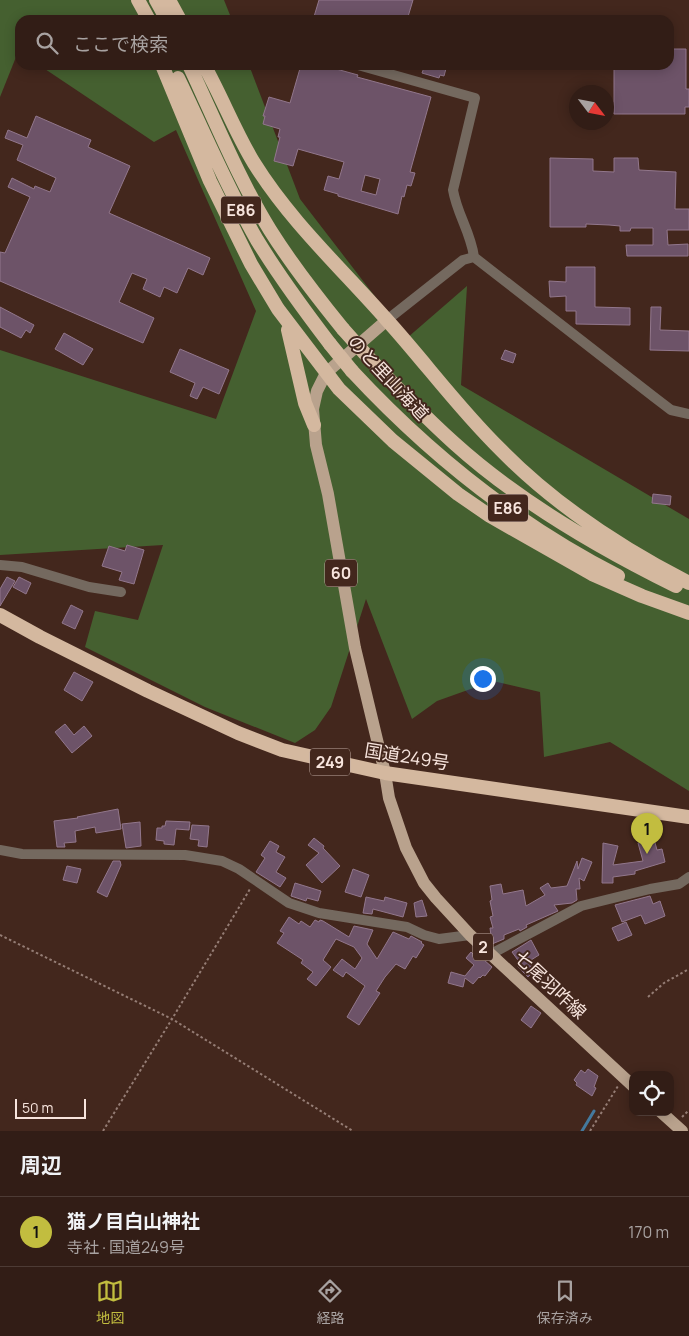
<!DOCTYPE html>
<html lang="ja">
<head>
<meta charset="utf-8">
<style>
  :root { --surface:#321d16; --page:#3a261f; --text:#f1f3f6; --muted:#a8a2a1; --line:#4d3b35; --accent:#c2bd3f }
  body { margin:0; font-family:Manrope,"Noto Sans JP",sans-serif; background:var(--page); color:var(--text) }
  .controls { position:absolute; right:15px; bottom:15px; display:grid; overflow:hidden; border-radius:10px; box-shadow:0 2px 12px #0003 }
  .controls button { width:45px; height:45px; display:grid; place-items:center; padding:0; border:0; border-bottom:1px solid var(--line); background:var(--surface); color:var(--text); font:25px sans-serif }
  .compass { position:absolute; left:569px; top:85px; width:45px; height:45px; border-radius:50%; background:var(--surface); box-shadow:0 2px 12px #0003; rotate:122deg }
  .scale { position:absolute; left:15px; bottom:12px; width:71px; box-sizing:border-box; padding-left:5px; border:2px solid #f7e4dd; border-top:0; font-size:14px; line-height:18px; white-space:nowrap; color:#f7e4dd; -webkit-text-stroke:4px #43271d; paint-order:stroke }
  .you { position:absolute; left:482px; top:678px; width:18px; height:18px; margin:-12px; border:4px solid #fff; border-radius:50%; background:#1a73e8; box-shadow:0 0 0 8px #1a73e833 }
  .badge { display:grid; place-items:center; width:32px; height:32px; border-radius:50%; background:var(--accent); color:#111; font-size:16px; font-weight:700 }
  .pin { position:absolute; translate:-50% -41px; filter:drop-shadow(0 1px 2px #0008) }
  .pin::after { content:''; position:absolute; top:26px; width:18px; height:15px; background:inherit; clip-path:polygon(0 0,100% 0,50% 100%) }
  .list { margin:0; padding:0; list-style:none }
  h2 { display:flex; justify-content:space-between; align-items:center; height:65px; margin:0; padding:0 20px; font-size:21px }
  h2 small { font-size:16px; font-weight:400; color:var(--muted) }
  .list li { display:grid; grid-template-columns:32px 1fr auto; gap:15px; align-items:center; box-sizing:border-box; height:70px; padding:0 20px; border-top:1px solid var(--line) }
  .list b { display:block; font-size:19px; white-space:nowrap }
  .list p { margin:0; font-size:16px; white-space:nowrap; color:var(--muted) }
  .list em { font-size:16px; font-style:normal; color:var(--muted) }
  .icon { flex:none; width:28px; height:28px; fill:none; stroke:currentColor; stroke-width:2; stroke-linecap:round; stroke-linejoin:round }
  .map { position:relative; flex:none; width:689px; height:1131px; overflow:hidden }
  .search { position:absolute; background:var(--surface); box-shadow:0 2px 12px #0003; left:15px; right:15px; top:15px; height:55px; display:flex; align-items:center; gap:12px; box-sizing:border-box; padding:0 18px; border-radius:15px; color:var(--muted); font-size:19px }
  .sheet { height:135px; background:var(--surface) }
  nav { display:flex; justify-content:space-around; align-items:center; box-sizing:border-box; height:70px; border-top:1px solid var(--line); background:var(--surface); font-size:14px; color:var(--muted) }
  nav a { display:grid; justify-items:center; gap:2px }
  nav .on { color:var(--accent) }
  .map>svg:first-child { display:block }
  .forest { fill:#456030 }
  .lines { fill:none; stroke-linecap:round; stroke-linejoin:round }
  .stream { stroke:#44799d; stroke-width:3 }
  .building { fill:#6d5368; stroke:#92778c; fill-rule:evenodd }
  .path { stroke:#957d75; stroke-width:2; stroke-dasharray:2.5 2.5; stroke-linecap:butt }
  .minor { stroke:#74695f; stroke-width:10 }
  .major { stroke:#b9a28d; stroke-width:12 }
  .highway { stroke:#d4b89f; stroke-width:14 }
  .highway-bridge { stroke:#d4b89f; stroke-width:14 }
  .labels { text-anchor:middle; stroke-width:4; stroke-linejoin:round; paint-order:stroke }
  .shield { fill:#43271d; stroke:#c1aba3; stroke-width:1 }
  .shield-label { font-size:16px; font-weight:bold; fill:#f7e4dd }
  .street-label { font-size:18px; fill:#f7e4dd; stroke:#43271d }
</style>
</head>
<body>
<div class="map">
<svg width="689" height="1131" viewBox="0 0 689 1131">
  <rect width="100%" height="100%" fill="#43271d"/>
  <path class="forest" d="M0,0H224L232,20H20V52H18L0,97Z
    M39,65H249L300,199L407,338L467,286L461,385L689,519V791L610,742L544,757L540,692L493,681L437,701L412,719L366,599L331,707L315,730L295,743L205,707L85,647L95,611L138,620L163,545L0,555V350L216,419L256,311L176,130L154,142Z"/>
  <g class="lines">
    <path class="stream" d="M582,1131L594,1111"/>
  </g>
  <path class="building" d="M319,0H413L407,20H313Z
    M669,49H686V89H689V107H685V114H614V65H669Z
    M301,65H318L329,67L358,75L357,77L431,97L410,172L415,173L411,186L407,185L404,197L402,196L398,214L338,196V194L324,190L328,176L339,179L344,162L298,149L293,166L274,161L280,137H278L280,129L263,124L265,116H263L269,97L290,103ZM365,175L380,179L376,195L361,191Z
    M425,65H447L444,76L440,75L439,78L422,73Z
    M36,116L91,140L88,147L130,166L109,213L210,258L203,275L188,268L177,293L164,287L160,297L143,289L147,279L132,273L119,302L154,318L143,343L0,281V252L5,253L30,197L8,187L12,178L34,189L35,186L50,192L56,178L17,160L23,145L5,138L8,130L27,138Z
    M550,158L593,159V171L614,172V158H638L639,170L676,172L675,209H689V230H667L668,245L688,244V256H627L626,245H653V228H631L630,231H620V226L609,225L586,224V227H550Z
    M566,267H595V307L630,308V325L576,324V311H566V296L550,297L549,281L566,282Z
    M0,307L34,325L30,333L26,330L21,338L0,327Z
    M651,307H661L660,330L689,331V351L650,350Z
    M64,333L93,349L83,365L55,349Z
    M180,349L229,370L219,394L203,387L197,399L190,396L195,383L170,372Z
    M505,350L516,354L513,363L501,359Z
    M653,494L671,496L670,505L652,503Z
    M127,545L144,550L134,584L119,580L122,572L102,566L109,546L125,551Z
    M7,577L15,581L0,606V589Z
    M19,577L31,583L26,594L13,587Z
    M71,605L83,611L75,629L62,623Z
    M74,672L93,682L82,701L64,690Z
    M65,724L74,735L84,726L92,736L72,753L55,732Z
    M118,809L121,829L96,833L95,827L75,831L76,842L64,843L65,847H57L54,821L78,818L77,817Z
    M166,821L190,822L189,830L176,829L174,845L164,844V841L156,840L157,828H162V826H165Z
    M140,822L141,846L126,848L122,824Z
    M192,825L209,826L207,847L198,846L199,840L190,839Z
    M314,838L324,846L323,848L340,866L322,883L306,865L319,853L308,845Z
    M654,839L657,850L662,849L665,862L635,871V874L613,877V883H602L603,843L618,846L613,865L643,861L638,843Z
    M270,841L279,846L276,852L285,857L276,872L286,878L280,887L256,872L265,858L261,855Z
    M582,858L592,862L584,881L579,878L580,889H576L577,900L572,903L554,905L558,911L526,925L527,927L520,931L519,929L504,935V939L492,944L490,928H493L490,917L493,916L490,901L492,900L490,886L501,884L503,894L523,890L526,906L545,895L540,888L548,883L551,888L567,886L577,861L578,869Z
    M113,861H120L121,865L107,897L97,892Z
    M67,866L81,869L77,883L63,880Z
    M353,869L369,875L361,897L345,892Z
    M295,883L321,891L318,901L307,898L306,901L291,896Z
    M650,896L653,904L660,901L665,916L645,924L641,915L622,922L615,905Z
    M366,897L384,901L385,897L407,903L403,917L373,909L372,914L363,913Z
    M422,900L427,916L416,917L414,903Z
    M289,917L299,924L301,921L310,927L315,920L319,922L320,920L323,921L349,937L354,926L373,930L367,944L377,959L393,932L409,939L411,936L422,942L421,943L424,945L416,958L413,956L405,969L396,964L385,977L376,991L380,993L359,1025L347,1017L365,986L346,972L343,977L333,970L342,959L355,969L362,958L354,947L336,939L323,960L331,967L316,986L307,979L313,972L301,963L303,960L277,943L284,933L280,931Z
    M626,922L632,935L618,941L612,928Z
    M531,940L539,955L531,960L534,963L530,967L534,971L528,977L517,966L520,963L512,952Z
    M471,952L473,954L475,952L492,967L485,976L483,975L480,978L479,977L473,984L465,978L463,987L448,983L451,972L465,976L474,965L466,958Z
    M531,1006L541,1013L531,1028L521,1020Z
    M588,1069L598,1076L594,1087L596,1088L592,1096L576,1085L577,1083L574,1080L581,1070L585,1073Z"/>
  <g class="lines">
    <path class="path" d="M0,935L172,1019L353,1131
      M648,997L664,983L689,969
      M682,1117L689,1110
      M103,1131L172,1019L250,889
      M590,1131L618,1086"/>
    <path class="minor" d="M358,65L475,98L453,190C457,214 471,233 474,257L654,397L671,410L689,414
      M387,320L463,260L474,257
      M0,565L22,567L89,587L121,592
      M0,850L22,854L185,855L222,861L239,869L289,903L319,913L407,927L424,935L439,939L470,935
      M491,954L581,906L650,889L679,884L689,877"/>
    <path class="major" d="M387,320L326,373L317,391L313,409L316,445L328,494L355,648L385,773L389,798L406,848L424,883L436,898L470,935L633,1086
      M661,1112L682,1131"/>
    <path class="highway" d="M138,0L149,20
      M156,0L167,20
      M169,0L180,20
      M162,65L210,181L251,264L278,309L339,389L393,441L458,494L490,516L592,574L642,596L689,613
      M189,65C215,120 238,178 270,230C292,265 317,297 343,329
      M204,65C222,97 235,132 254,163C290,221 341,268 386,319C425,362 459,409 501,450C555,505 621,548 689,583
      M178,78C204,132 227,188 257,240C279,276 304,310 330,344
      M288,330L305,403L314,425
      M368,357C396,387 424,416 454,443C518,501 599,548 676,586
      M352,371C429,454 518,525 618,576
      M0,615L40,637L148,691L238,733L282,750L385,773L689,817"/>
    <path class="highway-bridge" d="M343,329L368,357
      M330,344L352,371"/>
  </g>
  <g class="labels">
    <g class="shield">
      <rect x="221" y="196.5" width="40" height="27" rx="4"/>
      <rect x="488" y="494.5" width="40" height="27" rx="4"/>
      <rect x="325" y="559.5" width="32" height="27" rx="4"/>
      <rect x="310" y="748.5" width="40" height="27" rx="4"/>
      <rect x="473" y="933.5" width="20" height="27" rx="4"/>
    </g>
    <g class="shield-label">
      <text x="241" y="216">E86</text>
      <text x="508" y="514">E86</text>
      <text x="341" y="579">60</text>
      <text x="330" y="768">249</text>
      <text x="483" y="953">2</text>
    </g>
    <g class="street-label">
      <text transform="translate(388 378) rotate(47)" y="6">のと里山海道</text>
      <text transform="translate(407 757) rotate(9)" y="6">国道249号</text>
      <text transform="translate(550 985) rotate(43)" y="6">七尾羽咋線</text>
    </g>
  </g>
</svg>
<div class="controls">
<button><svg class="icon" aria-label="locate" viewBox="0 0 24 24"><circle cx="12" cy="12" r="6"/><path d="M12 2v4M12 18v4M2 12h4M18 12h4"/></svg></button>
</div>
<svg class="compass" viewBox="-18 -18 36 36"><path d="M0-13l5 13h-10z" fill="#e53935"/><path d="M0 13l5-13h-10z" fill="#a8a2a1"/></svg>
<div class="scale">50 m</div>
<div class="you"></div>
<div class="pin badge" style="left:647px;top:854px">1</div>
<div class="search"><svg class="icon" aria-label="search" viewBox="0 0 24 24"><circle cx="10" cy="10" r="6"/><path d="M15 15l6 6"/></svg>ここで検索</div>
</div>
<section class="sheet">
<h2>周辺<small></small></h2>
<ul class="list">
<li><span class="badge">1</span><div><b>猫ノ目白山神社</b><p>寺社 · 国道249号</p></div><em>170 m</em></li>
</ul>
</section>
<nav>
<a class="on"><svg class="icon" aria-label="map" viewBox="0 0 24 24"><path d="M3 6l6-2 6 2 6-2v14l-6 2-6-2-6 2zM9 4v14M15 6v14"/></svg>地図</a>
<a><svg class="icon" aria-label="directions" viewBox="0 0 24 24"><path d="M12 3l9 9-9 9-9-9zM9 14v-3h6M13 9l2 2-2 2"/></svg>経路</a>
<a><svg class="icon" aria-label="saved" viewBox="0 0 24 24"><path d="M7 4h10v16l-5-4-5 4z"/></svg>保存済み</a>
</nav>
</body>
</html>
